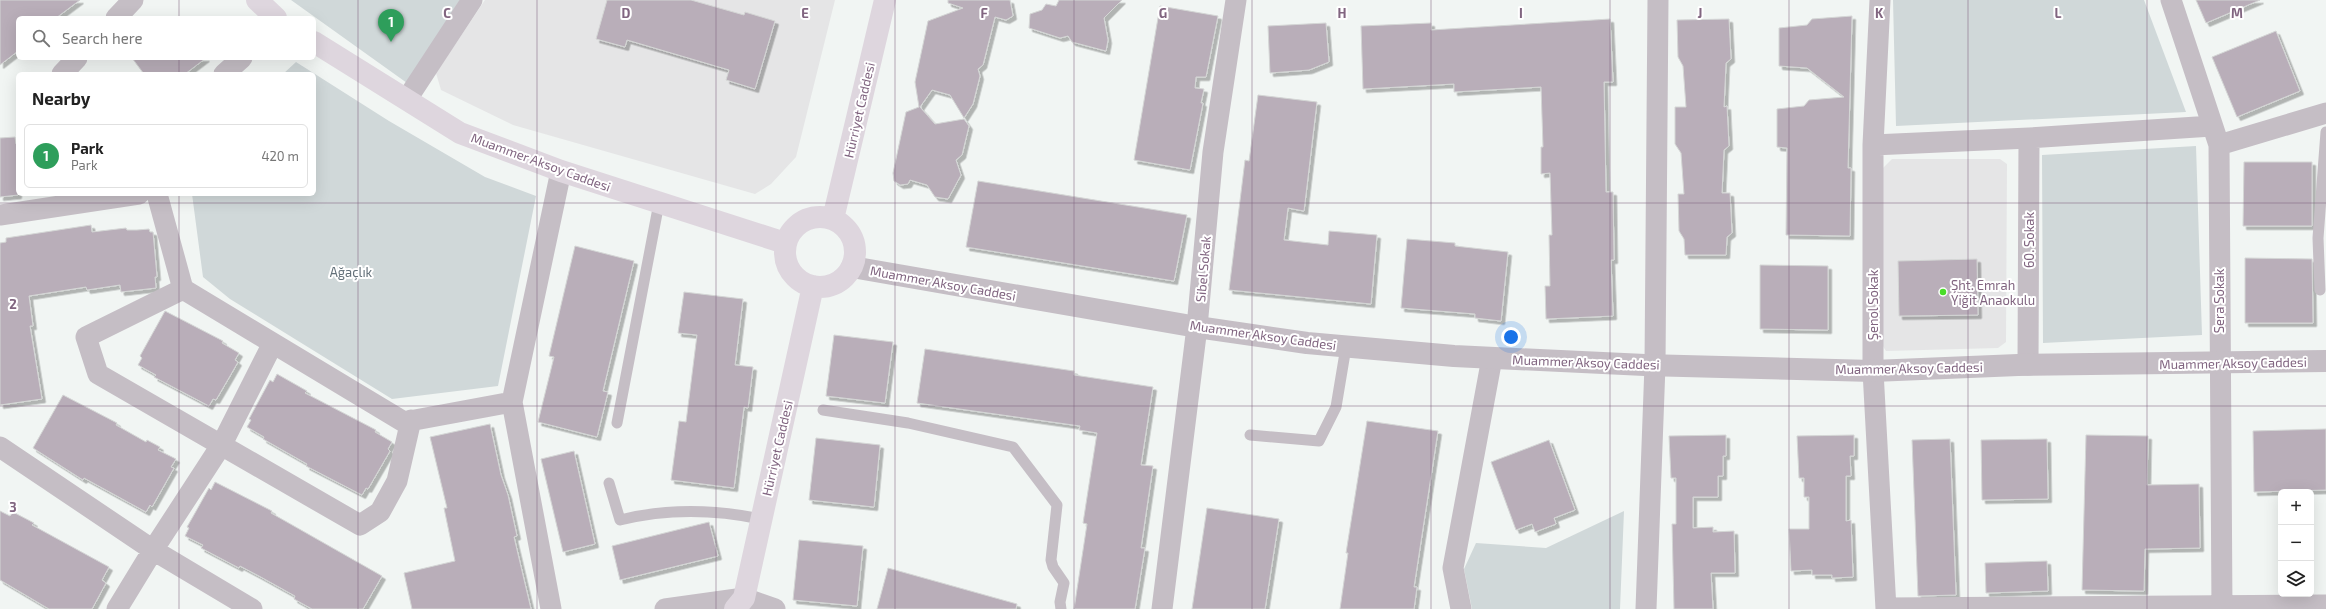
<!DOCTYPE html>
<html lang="en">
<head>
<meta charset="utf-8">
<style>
  :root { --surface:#fff; --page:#f6f6f6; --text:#222; --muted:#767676; --line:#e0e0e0; --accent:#347625 }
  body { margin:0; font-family:"Exo 2",sans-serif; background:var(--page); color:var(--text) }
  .controls { position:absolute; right:12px; bottom:12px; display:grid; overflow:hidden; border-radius:6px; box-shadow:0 4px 16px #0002 }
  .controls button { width:36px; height:36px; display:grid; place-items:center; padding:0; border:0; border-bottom:1px solid var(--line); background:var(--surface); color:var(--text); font:20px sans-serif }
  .you { position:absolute; left:1511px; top:337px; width:14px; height:14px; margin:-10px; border:3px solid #fff; border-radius:50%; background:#1a73e8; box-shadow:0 0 0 6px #1a73e833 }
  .badge { display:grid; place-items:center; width:26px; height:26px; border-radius:50%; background:var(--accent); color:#fff; font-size:13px; font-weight:700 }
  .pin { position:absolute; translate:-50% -33px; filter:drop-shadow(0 1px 2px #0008) }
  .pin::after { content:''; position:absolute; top:21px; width:14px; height:12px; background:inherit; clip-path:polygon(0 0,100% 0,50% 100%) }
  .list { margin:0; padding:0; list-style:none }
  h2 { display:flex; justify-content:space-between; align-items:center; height:52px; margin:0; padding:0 16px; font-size:17px }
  h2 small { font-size:13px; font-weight:400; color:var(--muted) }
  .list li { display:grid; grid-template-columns:26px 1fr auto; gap:12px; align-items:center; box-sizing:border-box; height:64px; margin:0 8px 8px; padding:0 8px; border:1px solid var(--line); border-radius:6px }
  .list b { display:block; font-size:15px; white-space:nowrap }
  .list p { margin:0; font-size:13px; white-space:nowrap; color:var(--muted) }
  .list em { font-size:13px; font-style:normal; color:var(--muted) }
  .icon { flex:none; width:22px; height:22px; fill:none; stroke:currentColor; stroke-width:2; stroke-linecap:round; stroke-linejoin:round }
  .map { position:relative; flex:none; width:2326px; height:609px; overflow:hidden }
  .search { position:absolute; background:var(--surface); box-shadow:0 4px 16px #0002; left:16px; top:16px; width:300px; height:44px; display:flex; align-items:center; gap:10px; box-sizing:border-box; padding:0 14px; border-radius:6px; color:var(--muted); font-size:15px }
  .panel { position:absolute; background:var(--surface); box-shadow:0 4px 16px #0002; left:16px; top:72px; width:300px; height:124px; border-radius:6px }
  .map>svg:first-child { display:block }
  .built { fill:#e5e5e6 }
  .green { fill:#d0d8d9 }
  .building { fill:#b9aeb9; stroke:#d4d6d5; filter:url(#shadow) }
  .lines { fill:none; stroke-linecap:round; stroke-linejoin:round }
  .service { stroke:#c5bec5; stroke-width:11 }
  .minor { stroke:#c5bec5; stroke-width:21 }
  .tertiary { stroke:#c5bec5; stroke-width:22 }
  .secondary { stroke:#ded6de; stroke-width:22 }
  .grid { fill:none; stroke:#816580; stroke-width:1; stroke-opacity:0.55 }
  .poi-dot { fill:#4add29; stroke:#fff; stroke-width:1.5 }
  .labels { text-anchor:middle; stroke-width:4; stroke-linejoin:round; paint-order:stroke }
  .street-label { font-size:13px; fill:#816580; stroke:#fff }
  .park-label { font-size:13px; fill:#637079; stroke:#fff }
  .poi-label { font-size:13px; fill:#816580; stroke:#fff; text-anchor:start }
  .grid-label { font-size:13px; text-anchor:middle; font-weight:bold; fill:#816580; stroke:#fff; stroke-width:4; stroke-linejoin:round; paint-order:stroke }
</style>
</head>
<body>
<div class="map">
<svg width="2326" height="609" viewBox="0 0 2326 609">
  <defs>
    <filter id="shadow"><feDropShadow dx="3.5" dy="3.5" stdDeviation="0" flood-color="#0004"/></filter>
  </defs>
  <rect width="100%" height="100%" fill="#f1f5f3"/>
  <path class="built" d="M485,0H835L796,157L771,184L755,194L513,125L441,90L436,73Z
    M1892,159H2000L2007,164L2006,342L1998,348L1886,351L1879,340L1883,168Z"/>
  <path class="green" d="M291,0H460L407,83Z
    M1893,0H2144L2186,112L1896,126Z
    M296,62L389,121L485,177L536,196L498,386L392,399L230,299L203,277L192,194H314V74H283Z
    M2196,146L2202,335L2043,343L2042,155Z
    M1624,511L1620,609H1472L1464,569L1476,543L1546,548Z"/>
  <path class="building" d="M0,0H80L56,18H18V51L0,65Z
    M607,0H691L744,15L745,12L775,21L755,89L726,80L729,70L627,40L625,47L596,39Z
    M948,0H1010L1013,16L1006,20L995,17L983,65L978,69L980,76L973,104L964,118L950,95L932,90L920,107L935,124L964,119L969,126L962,155L956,160L961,175L948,199L935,197L927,185L910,180L908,184L900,185L894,181L893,173L906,112L919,107L915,82L928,21L963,8L948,3Z
    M1059,0H1122L1104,18L1108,40L1106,51L1072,42L1068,36L1060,38L1029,28L1030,14L1042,10L1046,4L1056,6Z
    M2196,0H2260L2206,23Z
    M1160,6L1218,16L1206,77H1196L1195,88L1204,89L1201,103H1203L1190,170L1134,160Z
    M1852,16L1848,168H1851L1850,236L1786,235L1787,148L1777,147V109L1804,106L1809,100L1844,97L1807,68L1779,66V28L1807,25L1812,19Z
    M1610,19L1613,82H1604L1606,192H1613L1614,260H1611L1613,316L1546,319L1545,286H1550L1549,235H1552L1550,173L1541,174V147H1543L1541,87L1454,92V84L1363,89L1361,26L1431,23V30Z
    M1729,19L1731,59L1726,63L1724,107L1727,106L1729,146L1724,150L1722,193H1730L1732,233L1727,237L1726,255H1685L1684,239L1679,231L1678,194H1684L1681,153L1675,144V107H1686L1683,66L1678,57L1677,20Z
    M1326,23L1329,62L1309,70L1270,73L1268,26Z
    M2276,31L2300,91L2237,117L2212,57Z
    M132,58H206L185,74H144Z
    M1258,95L1317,102L1304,211L1288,208L1284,240L1328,245L1329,231L1377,235L1371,304L1229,290L1245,160L1249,161Z
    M15,137L16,144H18V195L0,197V138Z
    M2244,162H2312V226H2243Z
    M978,181L1187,215L1174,281L966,247Z
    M91,225L92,232L126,228L127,230H137L149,229L150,232H153L157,277H155L156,288L121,292L120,285L87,290L86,287L29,296L33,326H30L42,399L0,405V243L6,242V238Z
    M1407,239L1455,243V246L1508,252L1501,321L1475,318V314L1401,308Z
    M575,246L634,261L603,391L608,392L597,437L538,422L554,357L549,356Z
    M2245,258L2312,259L2313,323H2245Z
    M1977,259L1978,315L1899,316L1898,261Z
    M1760,265L1828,266V330L1760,329Z
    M684,292L743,299L735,365L753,367L748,408L744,407L734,488L671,480L679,421L686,422L697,335L678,333Z
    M165,311L223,341L222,343L239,353L235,360L238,362L230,376L216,400L213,399L209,406L154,377L156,375L138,365L142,358L140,356Z
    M834,335L893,342L885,403L826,396Z
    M925,349L1074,371V375L1153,387L1141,465L1153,466L1141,548H1145L1135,609H1074L1087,524L1083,523L1097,433L1079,430L1080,426L917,403Z
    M277,374L307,391L305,393L376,430L375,432L392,442L388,449L390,451L368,489L366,488L362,495L306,466L307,464L263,439L264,437L247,427L251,420L249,419L270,380L273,382Z
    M63,395L117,423L116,425L146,442L147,440L160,447L158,450L176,459L171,467L174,468L152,507L150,505L146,512L84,478L83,480L33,448Z
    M1367,421L1438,431L1414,587H1417L1414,609H1340L1348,553H1346Z
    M490,424L501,475L508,495L517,536L514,537L531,609H412L404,573L455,561L444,508H447L430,437Z
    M2326,429V490L2254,492L2253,431Z
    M1726,435V456H1723V476H1718V497H1693V528L1713,527V532L1734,531L1735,573H1711L1713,609H1674L1672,524H1676V478H1671L1669,436Z
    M1854,435V456H1850L1851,476H1846V521L1851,520L1853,577L1832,578V575H1812V570L1791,571L1789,529H1809V497H1804V478H1799L1797,436Z
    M2086,435L2148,436L2147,485L2199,484L2200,548L2145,549L2144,591L2082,590Z
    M816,438L880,445L874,507L809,500Z
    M1950,439L1956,595L1918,596L1912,440Z
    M2047,439L2048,499L1982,500L1981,440Z
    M1549,440L1575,510L1554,518L1556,524L1535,532L1532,524L1516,530L1491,462Z
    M574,451L595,544L563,552L541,459Z
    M215,482L272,511L271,513L382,576L363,609H312L294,599L295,596L259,576L240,566L239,568L201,548L203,545L185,536L189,528L187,527L195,513L209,488L211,490Z
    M1207,508L1279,519L1265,609H1192Z
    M0,511L10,516L13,512L34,523L32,525L109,567L102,580L106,583L92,609H49L0,580Z
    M709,522L718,556L620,580L612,546Z
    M799,540L863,546L857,606L793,600Z
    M2047,561L2048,591L1986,593L1985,563Z
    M888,568L1017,604L1016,609H877Z"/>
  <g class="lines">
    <path class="service" d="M2320,290L2318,238L2326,132
      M823,410L908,423L1013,447L1057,505L1051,560L1053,567L1064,583L1060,602L1061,609
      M617,423L659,203
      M1250,435L1319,441L1336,407L1346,347
      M609,483L620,520C668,508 713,509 761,519"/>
    <path class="minor" d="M1880,0L1873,145V371L1886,609
      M2171,0L2219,145L2222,609
      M116,18L133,0
      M62,74L77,58
      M224,74L242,58
      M407,99L472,0
      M1873,145L2029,138L2212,126
      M2219,145L2326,113
      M157,194L183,289L404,422L512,402
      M0,215L139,194
      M183,289L86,337L98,374L360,525L380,512L397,481L411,420
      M2028,365L2029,138
      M0,447L153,550L252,609
      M1887,608L2326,605
      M117,609L153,550L222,444L273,343
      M551,609L512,402L561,171
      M665,609L744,598L775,609
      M1162,609L1197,327L1213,152L1236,0
      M1461,609L1453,568L1492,358
      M1646,609L1655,365L1658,0"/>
    <path class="tertiary" d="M852,267L1197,327L1307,343L1454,356L1645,365L1873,371L2018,365L2326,361"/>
    <path class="secondary" d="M257,0L276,18
      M314,42L460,133L561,171L785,243
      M785 252a35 35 0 1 1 70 0a35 35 0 1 1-70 0Z
      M833,219L885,0
      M735,609L744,598L813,286"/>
  </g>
  <path class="grid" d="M179,0V18M358,0V609M537,0V609M716,0V609M895,0V609M1074,0V609M1252,0V609M1431,0V609M1610,0V609M1789,0V609M1968,0V609M2147,0V609M179,58V74M179,194V609M0,203H2326M0,406H2326"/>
  <circle class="poi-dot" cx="1943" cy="292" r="4"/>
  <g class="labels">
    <g class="street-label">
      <text transform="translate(859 110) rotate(-77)" y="5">Hürriyet Caddesi</text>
      <text transform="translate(541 162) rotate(20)" y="5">Muammer Aksoy Caddesi</text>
      <text transform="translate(2029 240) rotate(-90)" y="5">60. Sokak</text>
      <text transform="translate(1203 269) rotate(-85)" y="5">Sibel Sokak</text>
      <text transform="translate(943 283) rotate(10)" y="5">Muammer Aksoy Caddesi</text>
      <text transform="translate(2219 301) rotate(-90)" y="5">Sera Sokak</text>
      <text transform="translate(1873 305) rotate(-90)" y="5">Şenol Sokak</text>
      <text transform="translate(1263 335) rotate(8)" y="5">Muammer Aksoy Caddesi</text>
      <text transform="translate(1586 362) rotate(2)" y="5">Muammer Aksoy Caddesi</text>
      <text transform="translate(2233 363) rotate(-1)" y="5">Muammer Aksoy Caddesi</text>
      <text transform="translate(1909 368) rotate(-1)" y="5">Muammer Aksoy Caddesi</text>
      <text transform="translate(777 448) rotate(-77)" y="5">Hürriyet Caddesi</text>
    </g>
    <g class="park-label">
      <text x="351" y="277">Ağaçlık</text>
    </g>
    <g class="poi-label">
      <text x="1951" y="290">Şht. Emrah<tspan x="1951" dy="15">Yiğit Anaokulu</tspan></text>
    </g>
  </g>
  <g class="grid-label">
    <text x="447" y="18">C</text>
    <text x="626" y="18">D</text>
    <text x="805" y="18">E</text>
    <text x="984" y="18">F</text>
    <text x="1163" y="18">G</text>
    <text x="1342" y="18">H</text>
    <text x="1521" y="18">I</text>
    <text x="1700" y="18">J</text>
    <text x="1879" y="18">K</text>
    <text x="2058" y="18">L</text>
    <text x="2237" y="18">M</text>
    <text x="13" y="309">2</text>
    <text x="13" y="512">3</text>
  </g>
</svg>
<div class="controls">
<button>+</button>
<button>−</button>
<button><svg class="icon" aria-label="layers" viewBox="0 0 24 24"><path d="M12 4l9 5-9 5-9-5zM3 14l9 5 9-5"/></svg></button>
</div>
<div class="you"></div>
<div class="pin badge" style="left:391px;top:42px;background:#2e9e5b">1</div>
<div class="search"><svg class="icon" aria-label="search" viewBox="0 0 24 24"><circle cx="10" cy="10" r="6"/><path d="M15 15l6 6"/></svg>Search here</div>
<section class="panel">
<h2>Nearby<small></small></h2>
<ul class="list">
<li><span class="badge" style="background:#2e9e5b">1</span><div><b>Park</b><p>Park</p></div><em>420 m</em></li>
</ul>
</section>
</div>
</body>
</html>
